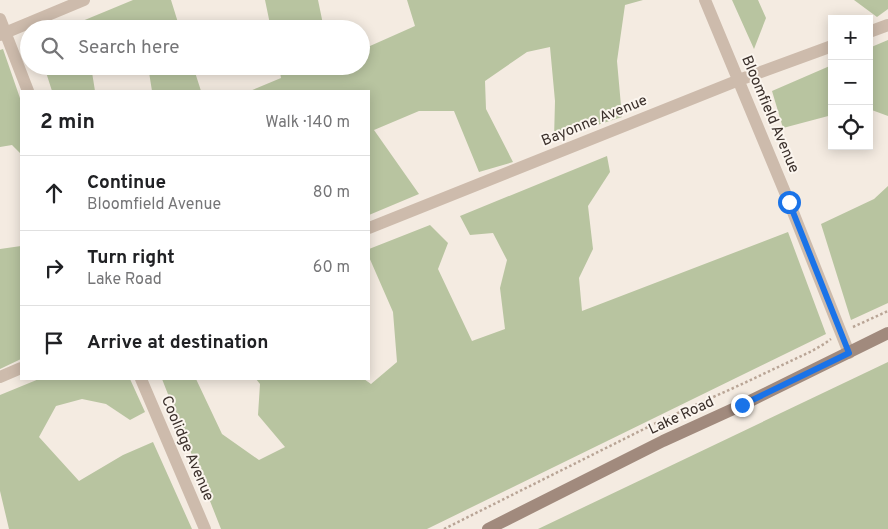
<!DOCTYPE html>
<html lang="en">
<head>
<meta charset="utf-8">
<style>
  :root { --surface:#fff; --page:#f6f6f6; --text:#202124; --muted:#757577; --line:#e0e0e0 }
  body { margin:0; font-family:Overpass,sans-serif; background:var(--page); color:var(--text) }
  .controls { position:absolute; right:15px; top:15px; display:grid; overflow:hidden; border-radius:0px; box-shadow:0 2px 12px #0003 }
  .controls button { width:45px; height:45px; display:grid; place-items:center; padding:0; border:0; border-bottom:1px solid var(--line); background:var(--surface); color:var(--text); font:25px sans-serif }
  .stop { position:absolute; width:15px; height:15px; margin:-11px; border:4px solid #1a73e8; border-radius:50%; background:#fff }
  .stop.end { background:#1a73e8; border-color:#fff; box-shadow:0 1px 5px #0008 }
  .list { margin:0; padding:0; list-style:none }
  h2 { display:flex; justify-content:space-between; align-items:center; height:65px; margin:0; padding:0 20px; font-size:21px }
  h2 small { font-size:16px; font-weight:400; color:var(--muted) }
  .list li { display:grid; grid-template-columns:32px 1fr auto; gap:15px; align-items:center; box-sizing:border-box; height:75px; padding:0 20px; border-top:1px solid var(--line) }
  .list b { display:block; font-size:19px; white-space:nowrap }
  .list p { margin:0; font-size:16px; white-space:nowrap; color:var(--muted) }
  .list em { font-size:16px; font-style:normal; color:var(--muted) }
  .icon { flex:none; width:28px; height:28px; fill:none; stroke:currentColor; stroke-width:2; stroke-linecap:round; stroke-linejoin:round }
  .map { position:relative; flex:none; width:888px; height:529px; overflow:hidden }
  .search { position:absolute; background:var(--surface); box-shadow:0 2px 12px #0003; left:20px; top:20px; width:350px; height:55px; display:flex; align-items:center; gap:12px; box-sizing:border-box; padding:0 18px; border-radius:28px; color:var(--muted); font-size:19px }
  .panel { position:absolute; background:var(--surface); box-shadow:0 2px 12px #0003; left:20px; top:90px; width:350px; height:290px; border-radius:0px }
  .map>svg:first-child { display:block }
  .green { fill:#b8c4a0 }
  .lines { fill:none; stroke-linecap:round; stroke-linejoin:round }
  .path { stroke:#b9a596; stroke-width:2.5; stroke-dasharray:2.5 2.5; stroke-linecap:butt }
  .street { stroke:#cdbbac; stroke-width:12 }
  .secondary { stroke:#a18a7d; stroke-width:12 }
  .route { stroke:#1a73e8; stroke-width:6 }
  .labels { text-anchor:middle; stroke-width:4; stroke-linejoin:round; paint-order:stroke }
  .street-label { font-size:15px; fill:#3b302b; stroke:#fbf5ee }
</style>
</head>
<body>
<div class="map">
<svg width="888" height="529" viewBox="0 0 888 529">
  <rect width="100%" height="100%" fill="#f4ebe1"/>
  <path class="green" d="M133,0H171L180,29H63Z
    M265,0H318L324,29H271Z
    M407,0H643L625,5L617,61L622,117L554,139L555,101L550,47L527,52L485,81L486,109L513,162L479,172L454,111H419L374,130L419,194L369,215V91H250L281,78L279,66H361V50L415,26Z
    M732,0H758L766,18L754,49Z
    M854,0H888V9L877,17Z
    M888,40V116L869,109V48Z
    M3,49L21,101V154L12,145L0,147V50Z
    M832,65V115L783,128L772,91Z
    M44,66H91L95,91H52Z
    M148,66H193L201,91H152Z
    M607,156L610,172L588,206L593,249L579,278L582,311L788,232L826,334L427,529H221L162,379H196L222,434L259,460L285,447L258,415L260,384L256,379H364L371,384L397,362L393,312L369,257V249L430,225L448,243L438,269L472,341L505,329L500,288L507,260L493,233L470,235L460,216Z
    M888,186V303L851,320L821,224L874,199Z
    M21,246V359L0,369V249Z
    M888,362V529H538Z
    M39,379H130L145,412L130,420L106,404L82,399L56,406L39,437L79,481L123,455L153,442L192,529H9L0,491V395Z"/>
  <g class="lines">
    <path class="path" d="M853,327L888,311
      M444,529L660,421L740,385L812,351L824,344L831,339"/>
    <path class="street" d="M705,0L789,202L849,353
      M0,19L28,91
      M869,32L888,25
      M0,35L84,0
      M369,228L739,80L832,46
      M0,377L21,368
      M141,379L205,529"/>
    <path class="secondary" d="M488,529L663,441L742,405L888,333"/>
  </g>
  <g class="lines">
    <path class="route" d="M742,405L849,353L789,202"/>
  </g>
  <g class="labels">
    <g class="street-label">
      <text transform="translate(771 114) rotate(67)" y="5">Bloomfield Avenue</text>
      <text transform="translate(594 120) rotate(-22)" y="5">Bayonne Avenue</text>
      <text transform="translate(681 415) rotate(-25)" y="5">Lake Road</text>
      <text transform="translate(188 448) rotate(67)" y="5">Coolidge Avenue</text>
    </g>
  </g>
</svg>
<div class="controls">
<button>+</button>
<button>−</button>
<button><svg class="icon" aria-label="locate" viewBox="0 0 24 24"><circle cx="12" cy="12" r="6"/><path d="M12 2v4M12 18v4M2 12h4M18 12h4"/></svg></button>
</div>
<div class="stop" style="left:789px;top:202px"></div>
<div class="stop end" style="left:742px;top:405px"></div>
<div class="search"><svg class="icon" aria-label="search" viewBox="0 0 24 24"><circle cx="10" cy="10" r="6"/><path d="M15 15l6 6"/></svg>Search here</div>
<section class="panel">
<h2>2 min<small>Walk · 140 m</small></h2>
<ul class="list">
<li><svg class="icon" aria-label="ahead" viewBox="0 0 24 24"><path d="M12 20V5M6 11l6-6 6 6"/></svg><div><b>Continue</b><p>Bloomfield Avenue</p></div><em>80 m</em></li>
<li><svg class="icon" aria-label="right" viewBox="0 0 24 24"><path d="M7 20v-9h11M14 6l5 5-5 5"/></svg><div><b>Turn right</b><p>Lake Road</p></div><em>60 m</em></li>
<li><svg class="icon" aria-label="arrive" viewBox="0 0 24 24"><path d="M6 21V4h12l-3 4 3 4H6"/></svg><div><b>Arrive at destination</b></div></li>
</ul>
</section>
</div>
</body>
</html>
